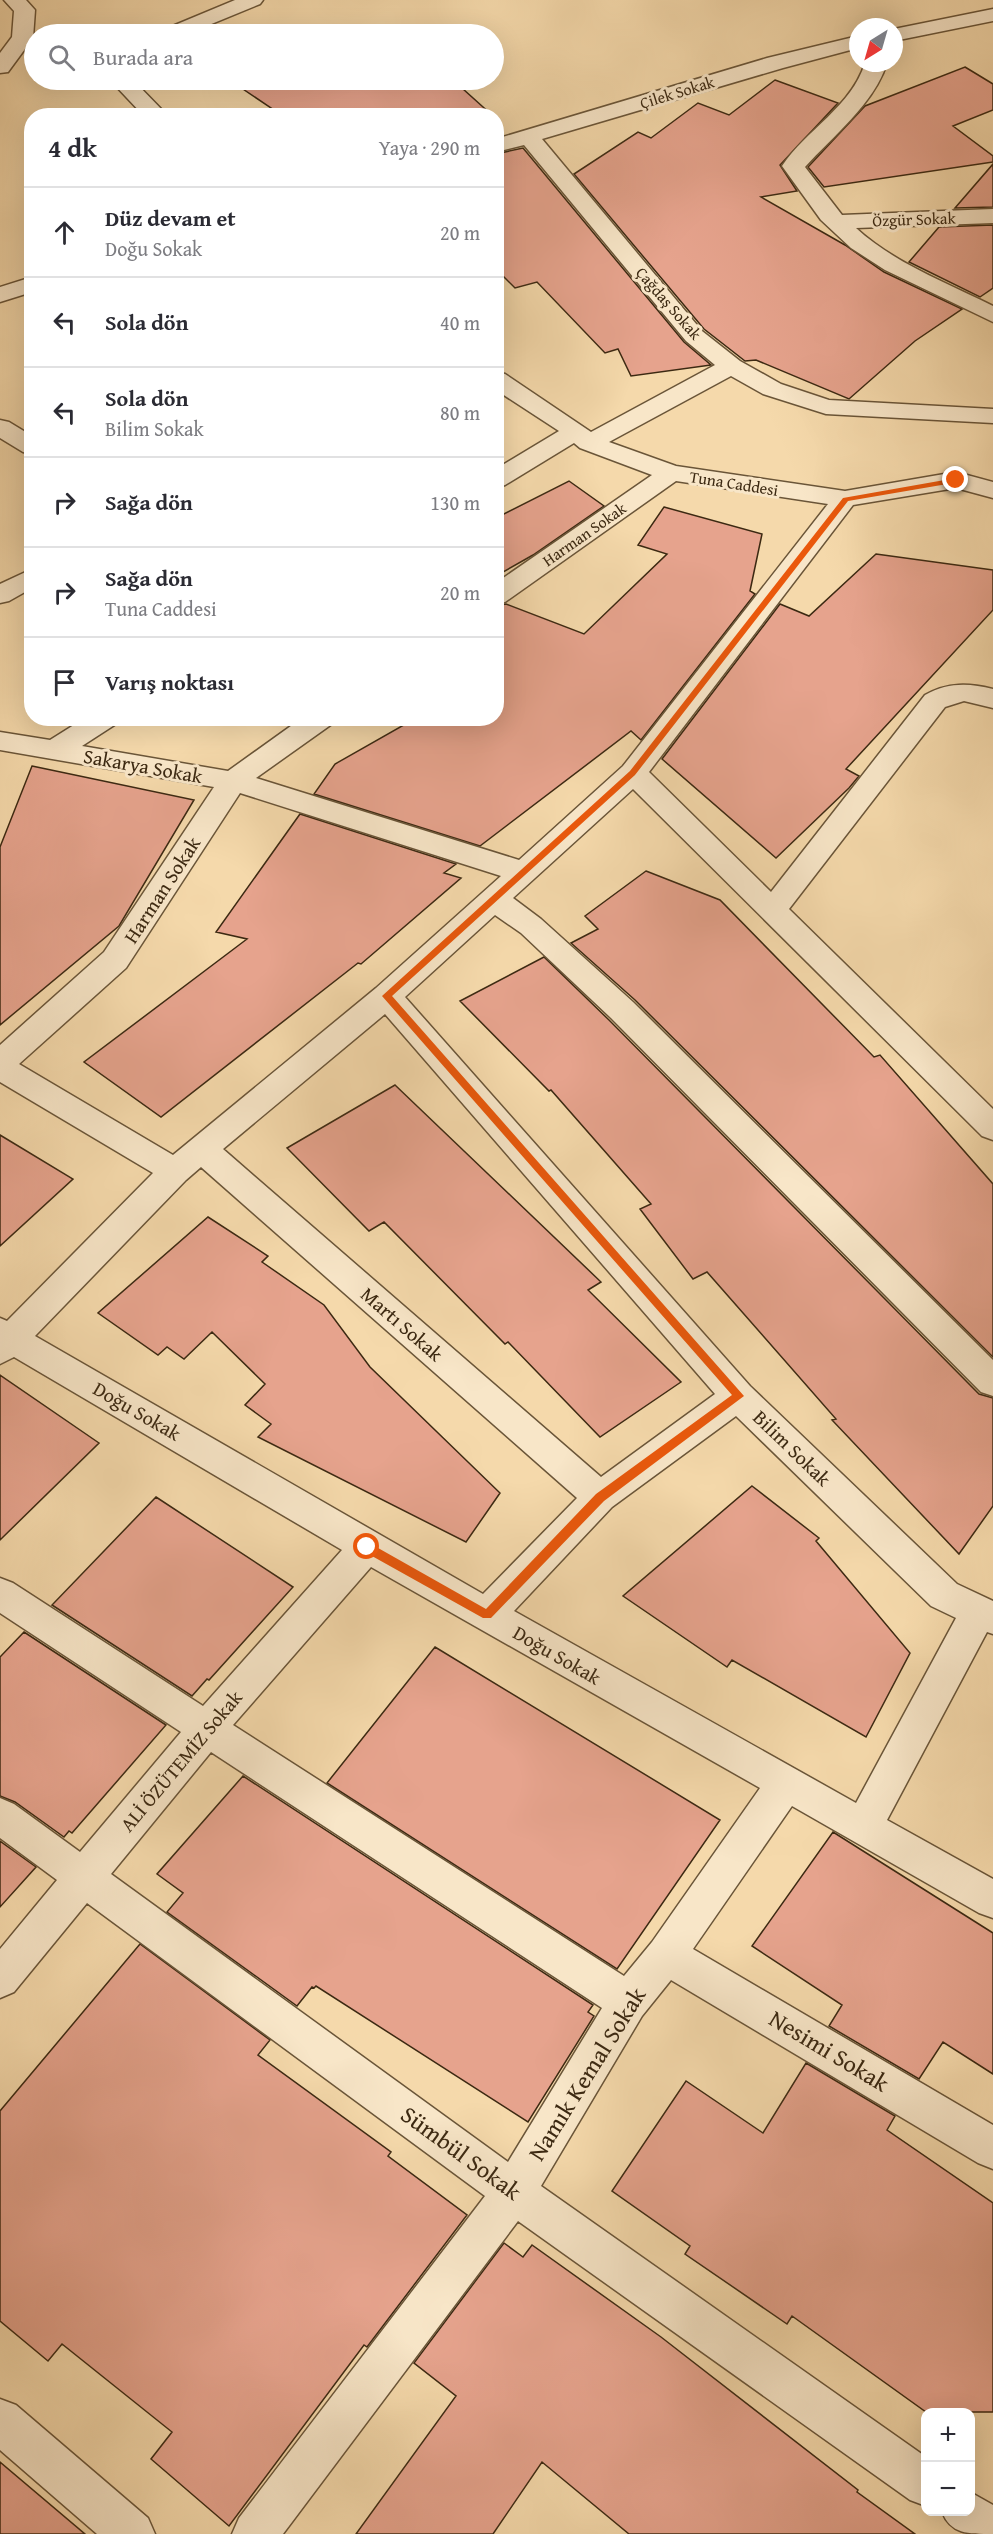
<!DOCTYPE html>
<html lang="tr">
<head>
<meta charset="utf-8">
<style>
  :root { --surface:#fff; --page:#f7f7f7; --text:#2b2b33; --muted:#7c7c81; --line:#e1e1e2 }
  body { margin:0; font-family:"Gentium Book Plus",serif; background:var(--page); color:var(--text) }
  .controls { position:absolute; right:18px; bottom:18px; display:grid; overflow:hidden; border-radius:12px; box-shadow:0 6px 24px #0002 }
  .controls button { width:54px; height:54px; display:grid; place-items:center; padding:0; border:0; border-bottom:2px solid var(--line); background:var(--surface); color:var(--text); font:30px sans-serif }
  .compass { position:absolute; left:849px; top:18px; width:54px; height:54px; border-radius:50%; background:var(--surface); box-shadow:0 6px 24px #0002; rotate:217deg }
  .stop { position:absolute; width:18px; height:18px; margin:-14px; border:4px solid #ea580c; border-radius:50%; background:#fff }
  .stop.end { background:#ea580c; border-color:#fff; box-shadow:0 2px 6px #0008 }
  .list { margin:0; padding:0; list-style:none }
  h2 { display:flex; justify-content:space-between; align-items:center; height:78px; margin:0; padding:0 24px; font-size:26px }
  h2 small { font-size:20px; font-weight:400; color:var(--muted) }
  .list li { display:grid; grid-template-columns:39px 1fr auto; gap:18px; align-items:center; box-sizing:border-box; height:90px; padding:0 24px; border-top:2px solid var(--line) }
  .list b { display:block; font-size:22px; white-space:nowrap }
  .list p { margin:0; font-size:20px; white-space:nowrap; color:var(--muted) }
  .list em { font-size:20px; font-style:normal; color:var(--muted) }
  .icon { flex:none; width:33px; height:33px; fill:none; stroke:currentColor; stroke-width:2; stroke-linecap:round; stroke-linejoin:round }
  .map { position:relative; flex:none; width:993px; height:2534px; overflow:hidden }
  .search { position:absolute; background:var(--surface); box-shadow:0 6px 24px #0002; left:24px; top:24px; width:480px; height:66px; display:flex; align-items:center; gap:15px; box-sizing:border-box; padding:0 21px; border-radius:33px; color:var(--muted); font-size:22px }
  .panel { position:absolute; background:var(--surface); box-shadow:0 6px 24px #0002; left:24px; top:108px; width:480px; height:618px; border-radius:24px }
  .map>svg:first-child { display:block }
  .building { fill:#e6a38d; stroke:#3c2912; stroke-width:1.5 }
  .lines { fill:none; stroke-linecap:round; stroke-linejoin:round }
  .minor-casing { stroke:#6a5538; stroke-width:3 }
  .minor { fill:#f8e6c8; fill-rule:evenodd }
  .route { fill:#ea580c }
  .labels { text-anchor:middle; stroke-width:6; stroke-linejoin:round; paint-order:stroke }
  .far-street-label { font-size:16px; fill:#3c2912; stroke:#f8e6c8 }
  .street-label { font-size:20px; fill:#3c2912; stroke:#f8e6c8 }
  .near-street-label { font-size:24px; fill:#3c2912; stroke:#f8e6c8 }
</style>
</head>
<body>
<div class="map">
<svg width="993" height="2534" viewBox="0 0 993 2534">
  <rect width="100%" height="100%" fill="#f5d9ab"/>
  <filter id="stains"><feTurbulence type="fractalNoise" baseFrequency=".00333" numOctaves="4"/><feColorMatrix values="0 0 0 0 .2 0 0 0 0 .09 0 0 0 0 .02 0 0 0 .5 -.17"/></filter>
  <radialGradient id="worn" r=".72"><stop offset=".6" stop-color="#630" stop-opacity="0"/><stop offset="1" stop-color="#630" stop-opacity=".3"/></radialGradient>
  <path class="building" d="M965,67L993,84V110L953,126L993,156V162L824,187L808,167L865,106Z
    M236,80H453L493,116H283L231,81Z
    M775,80L838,103L780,165L797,191L761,197L845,245L884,272L962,309L915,341L849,399L756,360L745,361L704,329L574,174L638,132L651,138L698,103L729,115Z
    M523,148L684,342L711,365L631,376L618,349L605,353L537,282L515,288L496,269V154Z
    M993,164V207L955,208Z
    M993,225V288L980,297L909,262L939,227Z
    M569,481L604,506L533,555L496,576V518Z
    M664,507L762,534L750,591L755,594L641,740L631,731L480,846L314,794L335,764L416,718H496V606L506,604L584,634L667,554L638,545Z
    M876,554L993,570V610L846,769L859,776L849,788L776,858L662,759L780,604L809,616Z
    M32,766L194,800L119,926L0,1025V847Z
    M300,814L456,864L444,873L461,878L361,964L358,963L161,1117L84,1062L247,939L216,932Z
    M646,871L720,900L874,1057L880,1055L993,1184V1357L635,1000L571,943L598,929L585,916Z
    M544,957L609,1020L979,1394L993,1398V1506L959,1554L832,1420L836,1419L707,1272L693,1279L640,1209L651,1204L551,1090L549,1091L460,1001Z
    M395,1085L601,1282L588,1290L681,1382L600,1437L508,1342L505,1344L384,1222L369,1231L287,1148Z
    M0,1135L73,1179L0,1246Z
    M208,1217L268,1256L262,1262L324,1305L370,1367L500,1493L466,1542L258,1437L271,1424L245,1405L265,1384L212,1332L184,1359L167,1347L158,1355L98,1313Z
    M0,1375L99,1443L0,1540Z
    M752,1486L819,1538L816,1541L910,1653L866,1737L732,1660L727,1667L623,1596Z
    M156,1497L293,1587L209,1680L207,1679L192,1696L52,1605Z
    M24,1632L166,1725L72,1833L69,1831L64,1837L15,1802L0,1796V1657Z
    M435,1647L720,1820L617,1969L327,1783Z
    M243,1776L593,2005L588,2012L594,2016L528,2122L316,1986L314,1988L312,1987L297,2006L167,1912L183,1893L157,1874Z
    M833,1832L993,1933V2074L943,2042L919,2079L829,2026L842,2005L752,1946Z
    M0,1841L36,1867L0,1907Z
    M140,1944L270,2040L258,2055L391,2152L388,2156L467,2215L367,2347L364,2345L229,2526L151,2459L172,2432L62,2344L48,2361L0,2321V2111Z
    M806,2063L895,2116L887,2130L993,2203V2412H926L792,2316L787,2324L685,2254L690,2246L612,2191L686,2081L763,2133Z
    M504,2243L523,2257L532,2245L661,2337L858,2490L857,2492L915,2534H629L542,2462L493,2534H356L456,2396L414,2363Z
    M0,2462L85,2534H0Z"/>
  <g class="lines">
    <defs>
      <path id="minor" d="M4,0H26L35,10L33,38L8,72L0,73V53L12,37L14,11Z
        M235,0H263L260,4L187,34H160L163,30Z
        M993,9V21L894,41V29Z
        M858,36V48L783,68L542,139L702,331L740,361L781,384L829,400L993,409V423L826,414L763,394L731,376L609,442L676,466L845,491L956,472L993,482V498L956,488L853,505L649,772L771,892L925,695C948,682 969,683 993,689V708L964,701L945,707L789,909L993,1109V1140L982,1136L633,789L513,898L541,919L633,1002L993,1360V1396L981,1392L611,1018L521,933L495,915L405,997L750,1386L957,1584L993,1601V1634L987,1632L887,1820L993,1879V1918L979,1913L792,1806L693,1949L993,2125V2169L978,2163L671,1980L642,2016L541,2186L926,2457V2506L910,2500L518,2221L283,2534H232L239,2518L485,2196L87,1903L14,1992L0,1998V1949L57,1880L0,1838V1798L14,1804L80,1852L181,1732L0,1613V1578L13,1583L203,1706L342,1550L14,1357L0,1364V1318L7,1321L153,1173L0,1082V1045L104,952L214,787L0,750V732L50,740L85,718H120L116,724L82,746L228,771L302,718H336L332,724L256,778L519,860L623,766L828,504L676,481L505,602L496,604V583L652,475L580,448L574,443L505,485L496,488V469L559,431L496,390V372L505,374L591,432L715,365L686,341L524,145L496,152V139L767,58ZM240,793L501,876L376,988L173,1155L19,1064L126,968ZM385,1014L715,1394L601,1477L223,1149ZM201,1167L577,1498L483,1594L35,1336L186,1180ZM736,1416L931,1606L956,1618L856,1803L514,1611L612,1507ZM371,1567L760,1788L652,1942L624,1976L233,1725ZM211,1752L602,2008L508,2162L111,1874Z
        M865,63H887C874,104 833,136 805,167L842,215L993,209V223L856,228C894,263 947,283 993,306V322L885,270L851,248L821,220L782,166C806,130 852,106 865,63Z
        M110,80H133L168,116H144Z
        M32,277V292L0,302V287Z
        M0,420L9,422L32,436V454L23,452L0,438Z
        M32,569V588L9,601L0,603V584Z
        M0,2399L16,2405L148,2518L155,2534H97L0,2450Z
        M970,2492L993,2505V2534C967,2534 951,2534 942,2512H970Z"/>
    </defs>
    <use href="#minor" class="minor-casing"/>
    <use href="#minor" class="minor"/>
  </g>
  <path class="route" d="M956,478L959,479V482L848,501L635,775L392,996L744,1396L604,1501L491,1618H483L363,1551V1544H371L486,1609L596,1494L732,1395L382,996L630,771L843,498Z"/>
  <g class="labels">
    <g class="far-street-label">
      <text transform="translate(677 92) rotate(-17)" y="6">Çilek Sokak</text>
      <text transform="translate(914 219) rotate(-2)" y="6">Özgür Sokak</text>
      <text transform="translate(669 303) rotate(49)" y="6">Çağdaş Sokak</text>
      <text transform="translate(734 483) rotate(9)" y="6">Tuna Caddesi</text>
      <text transform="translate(584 534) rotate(-35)" y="6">Harman Sokak</text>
    </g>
    <g class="street-label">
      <text transform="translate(143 766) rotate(10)" y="7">Sakarya Sokak</text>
      <text transform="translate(162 890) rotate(-57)" y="7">Harman Sokak</text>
      <text transform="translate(402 1324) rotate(41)" y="7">Martı Sokak</text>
      <text transform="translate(137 1411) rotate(30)" y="7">Doğu Sokak</text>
      <text transform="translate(792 1448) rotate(44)" y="7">Bilim Sokak</text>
      <text transform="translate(557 1655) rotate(30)" y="7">Doğu Sokak</text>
      <text transform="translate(181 1761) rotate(-50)" y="7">ALİ ÖZÜTEMİZ Sokak</text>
    </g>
    <g class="near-street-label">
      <text transform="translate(829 2051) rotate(31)" y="8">Nesimi Sokak</text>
      <text transform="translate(587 2074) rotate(-58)" y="8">Namık Kemal Sokak</text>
      <text transform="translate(461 2153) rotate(36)" y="8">Sümbül Sokak</text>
    </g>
  </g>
  <rect width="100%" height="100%" filter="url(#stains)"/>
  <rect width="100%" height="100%" fill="url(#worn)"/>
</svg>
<div class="controls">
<button>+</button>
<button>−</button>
</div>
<svg class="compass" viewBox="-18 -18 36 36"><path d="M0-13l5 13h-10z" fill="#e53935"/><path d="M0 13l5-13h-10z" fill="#7c7c81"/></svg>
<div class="stop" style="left:367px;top:1547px"></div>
<div class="stop end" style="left:956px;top:480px"></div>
<div class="search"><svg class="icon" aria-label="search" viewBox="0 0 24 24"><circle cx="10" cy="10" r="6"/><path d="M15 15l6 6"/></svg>Burada ara</div>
<section class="panel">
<h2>4 dk<small>Yaya · 290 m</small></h2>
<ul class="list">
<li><svg class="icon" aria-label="ahead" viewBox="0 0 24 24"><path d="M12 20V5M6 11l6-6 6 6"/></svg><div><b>Düz devam et</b><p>Doğu Sokak</p></div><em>20 m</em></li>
<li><svg class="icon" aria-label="left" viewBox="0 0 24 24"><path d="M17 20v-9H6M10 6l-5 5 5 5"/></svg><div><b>Sola dön</b></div><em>40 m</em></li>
<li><svg class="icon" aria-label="left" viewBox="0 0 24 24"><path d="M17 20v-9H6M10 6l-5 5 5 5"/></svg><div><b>Sola dön</b><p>Bilim Sokak</p></div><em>80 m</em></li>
<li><svg class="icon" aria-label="right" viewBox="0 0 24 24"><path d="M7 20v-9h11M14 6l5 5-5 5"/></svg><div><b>Sağa dön</b></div><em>130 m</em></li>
<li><svg class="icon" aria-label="right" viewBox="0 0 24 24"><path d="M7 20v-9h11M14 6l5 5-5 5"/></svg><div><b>Sağa dön</b><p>Tuna Caddesi</p></div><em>20 m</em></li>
<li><svg class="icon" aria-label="arrive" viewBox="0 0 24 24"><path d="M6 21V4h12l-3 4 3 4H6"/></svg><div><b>Varış noktası</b></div></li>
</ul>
</section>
</div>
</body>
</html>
